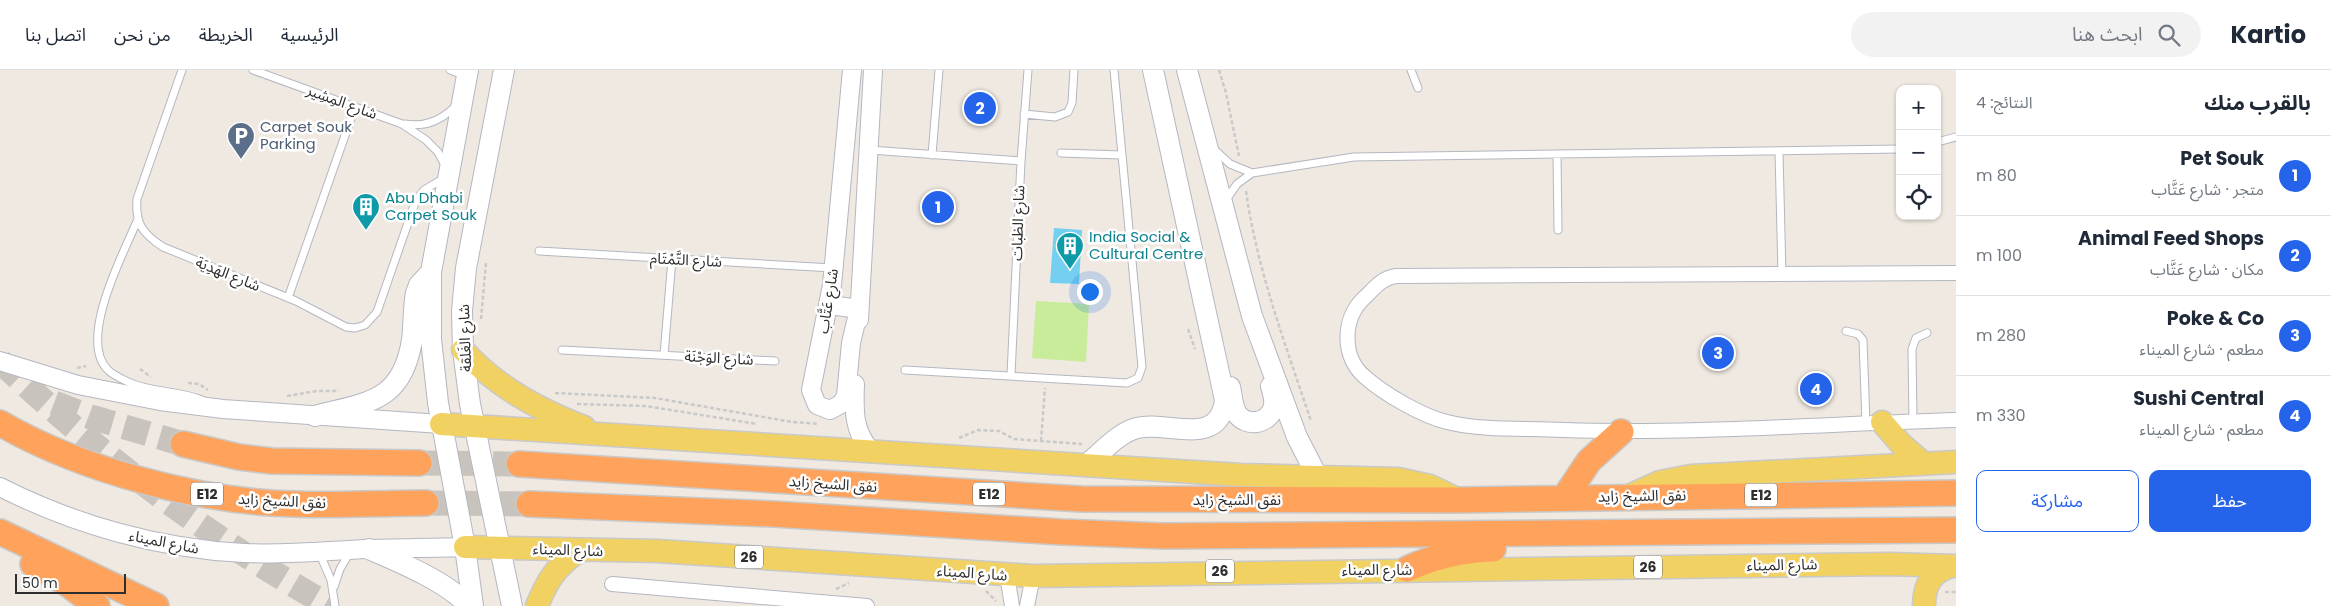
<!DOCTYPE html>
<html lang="ar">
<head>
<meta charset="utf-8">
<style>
  :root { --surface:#fff; --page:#f2f2f3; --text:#1f2937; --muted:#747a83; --line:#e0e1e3; --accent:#2563eb }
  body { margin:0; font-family:Poppins,"Noto Sans Arabic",sans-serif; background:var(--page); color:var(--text); direction:rtl }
  .controls { position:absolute; right:15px; top:15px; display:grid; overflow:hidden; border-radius:10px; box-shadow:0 1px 4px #0004 }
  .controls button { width:45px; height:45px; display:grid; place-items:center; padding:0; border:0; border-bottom:1px solid var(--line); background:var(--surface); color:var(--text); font:25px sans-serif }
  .scale { position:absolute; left:15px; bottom:12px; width:111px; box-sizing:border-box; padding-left:5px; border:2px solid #2e2e2e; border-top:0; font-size:14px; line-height:18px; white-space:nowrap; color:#2e2e2e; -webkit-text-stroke:4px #fff; paint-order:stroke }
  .you { position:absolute; left:1089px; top:221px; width:18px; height:18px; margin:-12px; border:4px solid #fff; border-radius:50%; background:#1a73e8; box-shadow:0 0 0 8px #1a73e833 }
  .badge { display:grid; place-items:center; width:32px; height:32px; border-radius:50%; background:var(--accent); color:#fff; font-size:16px; font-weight:700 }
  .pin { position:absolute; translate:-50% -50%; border:2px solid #fff; box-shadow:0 1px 5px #0006 }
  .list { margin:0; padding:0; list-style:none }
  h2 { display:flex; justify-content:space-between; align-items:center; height:65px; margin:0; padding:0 20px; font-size:21px }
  h2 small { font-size:16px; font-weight:400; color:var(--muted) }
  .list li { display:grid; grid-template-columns:32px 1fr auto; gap:15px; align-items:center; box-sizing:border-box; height:80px; padding:0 20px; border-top:1px solid var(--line) }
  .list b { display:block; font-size:19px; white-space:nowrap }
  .list p { margin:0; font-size:16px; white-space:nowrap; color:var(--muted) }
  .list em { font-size:16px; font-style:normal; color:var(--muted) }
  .actions { display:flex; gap:10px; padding:15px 20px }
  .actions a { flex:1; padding:11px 0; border:1px solid var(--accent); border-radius:10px; text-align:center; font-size:18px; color:var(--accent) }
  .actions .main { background:var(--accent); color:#fff }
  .icon { flex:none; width:28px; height:28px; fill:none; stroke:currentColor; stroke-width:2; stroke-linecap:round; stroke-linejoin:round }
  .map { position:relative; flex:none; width:1956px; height:536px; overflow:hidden; direction:ltr }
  header { display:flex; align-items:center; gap:30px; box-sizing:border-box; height:70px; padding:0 25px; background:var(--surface); border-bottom:1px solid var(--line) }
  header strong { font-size:24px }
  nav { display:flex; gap:28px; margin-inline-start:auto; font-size:18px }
  .search { width:350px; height:45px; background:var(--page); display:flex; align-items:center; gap:12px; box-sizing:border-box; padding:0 18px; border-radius:28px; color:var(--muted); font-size:19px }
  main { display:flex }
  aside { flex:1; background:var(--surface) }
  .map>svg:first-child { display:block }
  .pitch { fill:#c9ec9a }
  .water { fill:#75cff0 }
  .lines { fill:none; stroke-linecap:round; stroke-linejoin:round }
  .motorway-tunnel { stroke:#c8c4bd; stroke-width:25; stroke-dasharray:25 12; stroke-linecap:butt }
  .service-casing { stroke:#b4b7c1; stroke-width:9 }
  .minor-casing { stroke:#b4b7c1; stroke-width:16 }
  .tertiary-casing { stroke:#b4b7c1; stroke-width:20 }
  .secondary-casing { stroke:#b4b7c1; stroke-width:22 }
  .primary-casing { stroke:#c9c9c9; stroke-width:25 }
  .motorway-casing { stroke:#c9c9c9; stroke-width:28 }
  .path { stroke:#c9c9c9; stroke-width:2.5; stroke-dasharray:4 2.5; stroke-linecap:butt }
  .service { stroke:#fff; stroke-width:7 }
  .minor { stroke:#fff; stroke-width:14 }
  .tertiary { stroke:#fff; stroke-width:18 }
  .secondary { stroke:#fff; stroke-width:20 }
  .primary { stroke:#f2d163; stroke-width:22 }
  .motorway { stroke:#ffa35c; stroke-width:25 }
  .labels { text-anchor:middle; stroke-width:5; stroke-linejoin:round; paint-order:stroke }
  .shield { fill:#fff; stroke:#6d6d6d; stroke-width:1 }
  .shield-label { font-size:14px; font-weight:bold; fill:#2e2e2e }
  .street-label { font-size:15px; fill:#2e2e2e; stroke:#fff }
  .service-label { font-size:15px; fill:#4e5e75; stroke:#fff; text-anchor:start }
  .culture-label { font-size:15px; fill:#0d838f; stroke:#fff; text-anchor:start }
</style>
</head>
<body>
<header>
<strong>Kartio</strong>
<div class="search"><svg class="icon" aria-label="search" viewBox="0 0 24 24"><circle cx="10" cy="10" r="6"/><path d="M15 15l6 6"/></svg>ابحث هنا</div>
<nav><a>الرئيسية</a><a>الخريطة</a><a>من نحن</a><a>اتصل بنا</a></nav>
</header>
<main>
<aside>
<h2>بالقرب منك<small>النتائج: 4</small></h2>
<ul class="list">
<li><span class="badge">1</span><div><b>Pet Souk</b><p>متجر · شارع عَتَّاب</p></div><em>80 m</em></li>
<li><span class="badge">2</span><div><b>Animal Feed Shops</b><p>مكان · شارع عَتَّاب</p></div><em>100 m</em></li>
<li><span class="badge">3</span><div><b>Poke &amp; Co</b><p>مطعم · شارع الميناء</p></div><em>280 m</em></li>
<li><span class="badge">4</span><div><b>Sushi Central</b><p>مطعم · شارع الميناء</p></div><em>330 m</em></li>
</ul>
<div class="actions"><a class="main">حفظ</a><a>مشاركة</a></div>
</aside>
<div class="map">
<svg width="1956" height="536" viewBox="0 0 1956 536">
  <rect width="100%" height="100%" fill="#efe9e1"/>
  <path class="pitch" d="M1036,231L1089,234L1086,292L1032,288Z"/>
  <path class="water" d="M1054,158L1082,160L1079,214L1050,213Z"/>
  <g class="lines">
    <path class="motorway-tunnel" d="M0,291C100,386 209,468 330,536
      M54,333L91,347L183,374
      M419,393L519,394
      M426,433L529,434"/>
    <defs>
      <path id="service" d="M182,0L137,129C135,154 143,164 163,177L296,231L346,257L355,258L365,255L377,242L416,130L424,120L446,107
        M253,0L402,54L426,70L438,82L445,95
        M450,0L466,6
        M1411,0L1418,18
        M1024,44L1055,47L1068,42L1072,33L1074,0
        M405,54C426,57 440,51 456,36
        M1937,72L1956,67
        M870,80L1021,91
        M1215,80L1230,94L1252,103
        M1779,82L1782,205
        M1061,83L1121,85
        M1557,84L1558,160
        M932,85L939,0
        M1226,130L1237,114L1252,103L1354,87L1900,79
        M138,149C124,182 77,270 108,300C113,305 122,309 128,312C152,323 178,320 202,330
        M539,181L833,198
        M288,228L355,37
        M1846,261L1858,264L1863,270L1866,353
        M562,280L775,291
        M664,285L672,189
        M905,300L1127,313L1138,308L1142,297L1114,0
        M1011,305L1021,91L1028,0
        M1913,351L1912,279L1916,268L1927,263
        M319,482L331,510L335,536
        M334,517L340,499L350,482"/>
      <path id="minor" d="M1956,203L1396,206C1381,208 1373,220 1363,229C1342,250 1342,288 1365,307C1384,324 1422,346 1447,352C1484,361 1525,358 1564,360C1694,364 1825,354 1956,350
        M1007,505L1012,536
        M612,514L867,536
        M1027,536L1033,506"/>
      <path id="tertiary" d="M830,235L859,239L851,273L846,326L841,334L830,340L817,335L811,320L832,215L852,0
        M859,250L873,0
        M0,291L78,315L160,331L223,339L441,354
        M855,314C854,340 853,361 871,381
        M0,417C75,455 160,479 244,483C285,485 325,481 366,479C399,478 432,478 465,477"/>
      <path id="secondary" d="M468,0L431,202V269L438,333L465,477L473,536
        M504,0L466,198L462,241L463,280L470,334L512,536
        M1187,0L1252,246L1297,367L1318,408
        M1230,317C1232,325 1232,336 1237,344C1247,357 1267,354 1273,339C1276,332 1273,323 1271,316
        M315,346C367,332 402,333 412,270C414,254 413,238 416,223L419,215L431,202
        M1087,394C1102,382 1118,363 1137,358C1167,350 1219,379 1225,330L1153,0
        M369,479C397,491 450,513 468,536"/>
      <path id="primary" d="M463,280C495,316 539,340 584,357
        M1882,352L1901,374L1923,393
        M441,354L1241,405L1398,409L1430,416L1459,430
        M1629,426L1660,412L1691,406L1956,392
        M465,477L658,481L1033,506L1889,494L1956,496
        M537,536C547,511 556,496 579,481
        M1924,536C1924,515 1931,502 1952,496"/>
      <path id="motorway" d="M0,353C81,400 200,432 294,434C338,436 382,433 426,433
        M183,374L239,387L272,391L419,393
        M519,394L1081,429L1459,430L1956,423
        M1565,427L1589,391L1621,362
        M529,434L773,444L1062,462L1163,466L1956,460
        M0,462L156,536
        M33,494L65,512L97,536
        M1407,499C1435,486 1462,480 1493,479"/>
    </defs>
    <use href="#service" class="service-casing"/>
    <use href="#minor" class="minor-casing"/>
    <use href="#tertiary" class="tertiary-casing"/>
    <use href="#secondary" class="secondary-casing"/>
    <use href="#primary" class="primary-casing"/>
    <use href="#motorway" class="motorway-casing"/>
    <path class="path" d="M1219,0L1226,23L1239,86
      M1246,121C1257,200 1286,276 1311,351
      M481,249L486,193
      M1188,259L1195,279
      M77,298L86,296
      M140,299L151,307
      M188,313L199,314L208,320
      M555,323L655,328L792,352L819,354
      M287,326L317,321H339
      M577,334L646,336L757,354
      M959,368L978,360L999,361L1014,369L1082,374
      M1041,371L1045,318
      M836,519L849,513
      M986,521L996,531
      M1945,522H1956"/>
    <use href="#service" class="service"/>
    <use href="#minor" class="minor"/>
    <use href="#tertiary" class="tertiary"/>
    <use href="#secondary" class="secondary"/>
    <use href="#primary" class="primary"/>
    <use href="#motorway" class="motorway"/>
  </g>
  <defs>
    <symbol id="parking-pin" viewBox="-11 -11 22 30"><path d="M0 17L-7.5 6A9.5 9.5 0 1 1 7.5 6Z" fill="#5c6f8a" stroke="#fff"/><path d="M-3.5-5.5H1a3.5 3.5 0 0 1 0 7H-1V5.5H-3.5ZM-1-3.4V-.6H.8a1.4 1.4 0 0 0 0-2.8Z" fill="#fff"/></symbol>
    <symbol id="building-pin" viewBox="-11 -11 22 30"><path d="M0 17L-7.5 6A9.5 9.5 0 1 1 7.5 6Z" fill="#0f9aa8" stroke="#fff"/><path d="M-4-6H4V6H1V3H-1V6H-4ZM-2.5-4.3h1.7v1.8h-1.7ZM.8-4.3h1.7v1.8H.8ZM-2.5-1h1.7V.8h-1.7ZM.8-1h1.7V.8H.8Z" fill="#fff"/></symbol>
  </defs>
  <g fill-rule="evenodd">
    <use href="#parking-pin" x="225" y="50" width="32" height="43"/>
    <use href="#building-pin" x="350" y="121" width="32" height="43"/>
    <use href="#building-pin" x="1054" y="160" width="32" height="43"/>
  </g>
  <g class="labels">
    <g class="shield">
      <rect x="191" y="412.5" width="32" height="23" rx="4"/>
      <rect x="973" y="412.5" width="32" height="23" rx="4"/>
      <rect x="1745" y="413.5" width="32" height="23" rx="4"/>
      <rect x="735" y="475.5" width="28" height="23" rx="4"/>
      <rect x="1634" y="485.5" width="28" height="23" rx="4"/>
      <rect x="1206" y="489.5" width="28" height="23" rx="4"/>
    </g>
    <g class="shield-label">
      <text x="207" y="429">E12</text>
      <text x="989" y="429">E12</text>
      <text x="1761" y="430">E12</text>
      <text x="749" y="492">26</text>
      <text x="1648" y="502">26</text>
      <text x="1220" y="506">26</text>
    </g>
    <g class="street-label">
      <text transform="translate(342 32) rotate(20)" y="5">شارع المِشِير</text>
      <text transform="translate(1018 153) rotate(-88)" y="5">شارع الظبات</text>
      <text transform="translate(686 190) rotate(3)" y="5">شارع التَّمْتَام</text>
      <text transform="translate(228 204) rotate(22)" y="5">شارع الهَدِيَة</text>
      <text transform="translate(828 231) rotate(-81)" y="5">شارع عَتَّاب</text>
      <text transform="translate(465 268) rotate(-92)" y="5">شارع الغَلقة</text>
      <text transform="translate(719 288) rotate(3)" y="5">شارع الوَجْنَة</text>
      <text transform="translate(833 414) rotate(4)" y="5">نفق الشيخ زايد</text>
      <text transform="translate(1642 426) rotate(-1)" y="5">نفق الشيخ زايد</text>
      <text x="1237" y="435">نفق الشيخ زايد</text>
      <text transform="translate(282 431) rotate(3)" y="5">نفق الشيخ زايد</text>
      <text transform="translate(164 472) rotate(11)" y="5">شارع الميناء</text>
      <text transform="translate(568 480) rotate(2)" y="5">شارع الميناء</text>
      <text transform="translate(1782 495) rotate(-1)" y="5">شارع الميناء</text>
      <text x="1377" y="505">شارع الميناء</text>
      <text transform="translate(972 503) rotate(4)" y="5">شارع الميناء</text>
    </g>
    <g class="service-label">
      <text x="260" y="62">Carpet Souk<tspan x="260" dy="17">Parking</tspan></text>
    </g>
    <g class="culture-label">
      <text x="385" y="133">Abu Dhabi<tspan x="385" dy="17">Carpet Souk</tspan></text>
      <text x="1089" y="172">India Social &amp;<tspan x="1089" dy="17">Cultural Centre</tspan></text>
    </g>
  </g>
</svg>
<div class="controls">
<button>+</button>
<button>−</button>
<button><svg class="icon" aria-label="locate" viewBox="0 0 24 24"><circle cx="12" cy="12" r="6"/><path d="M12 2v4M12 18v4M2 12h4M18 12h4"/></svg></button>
</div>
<div class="scale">50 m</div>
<div class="you"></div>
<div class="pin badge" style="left:938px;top:137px">1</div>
<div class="pin badge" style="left:980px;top:38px">2</div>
<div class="pin badge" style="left:1718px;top:283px">3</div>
<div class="pin badge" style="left:1816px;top:319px">4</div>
</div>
</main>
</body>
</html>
